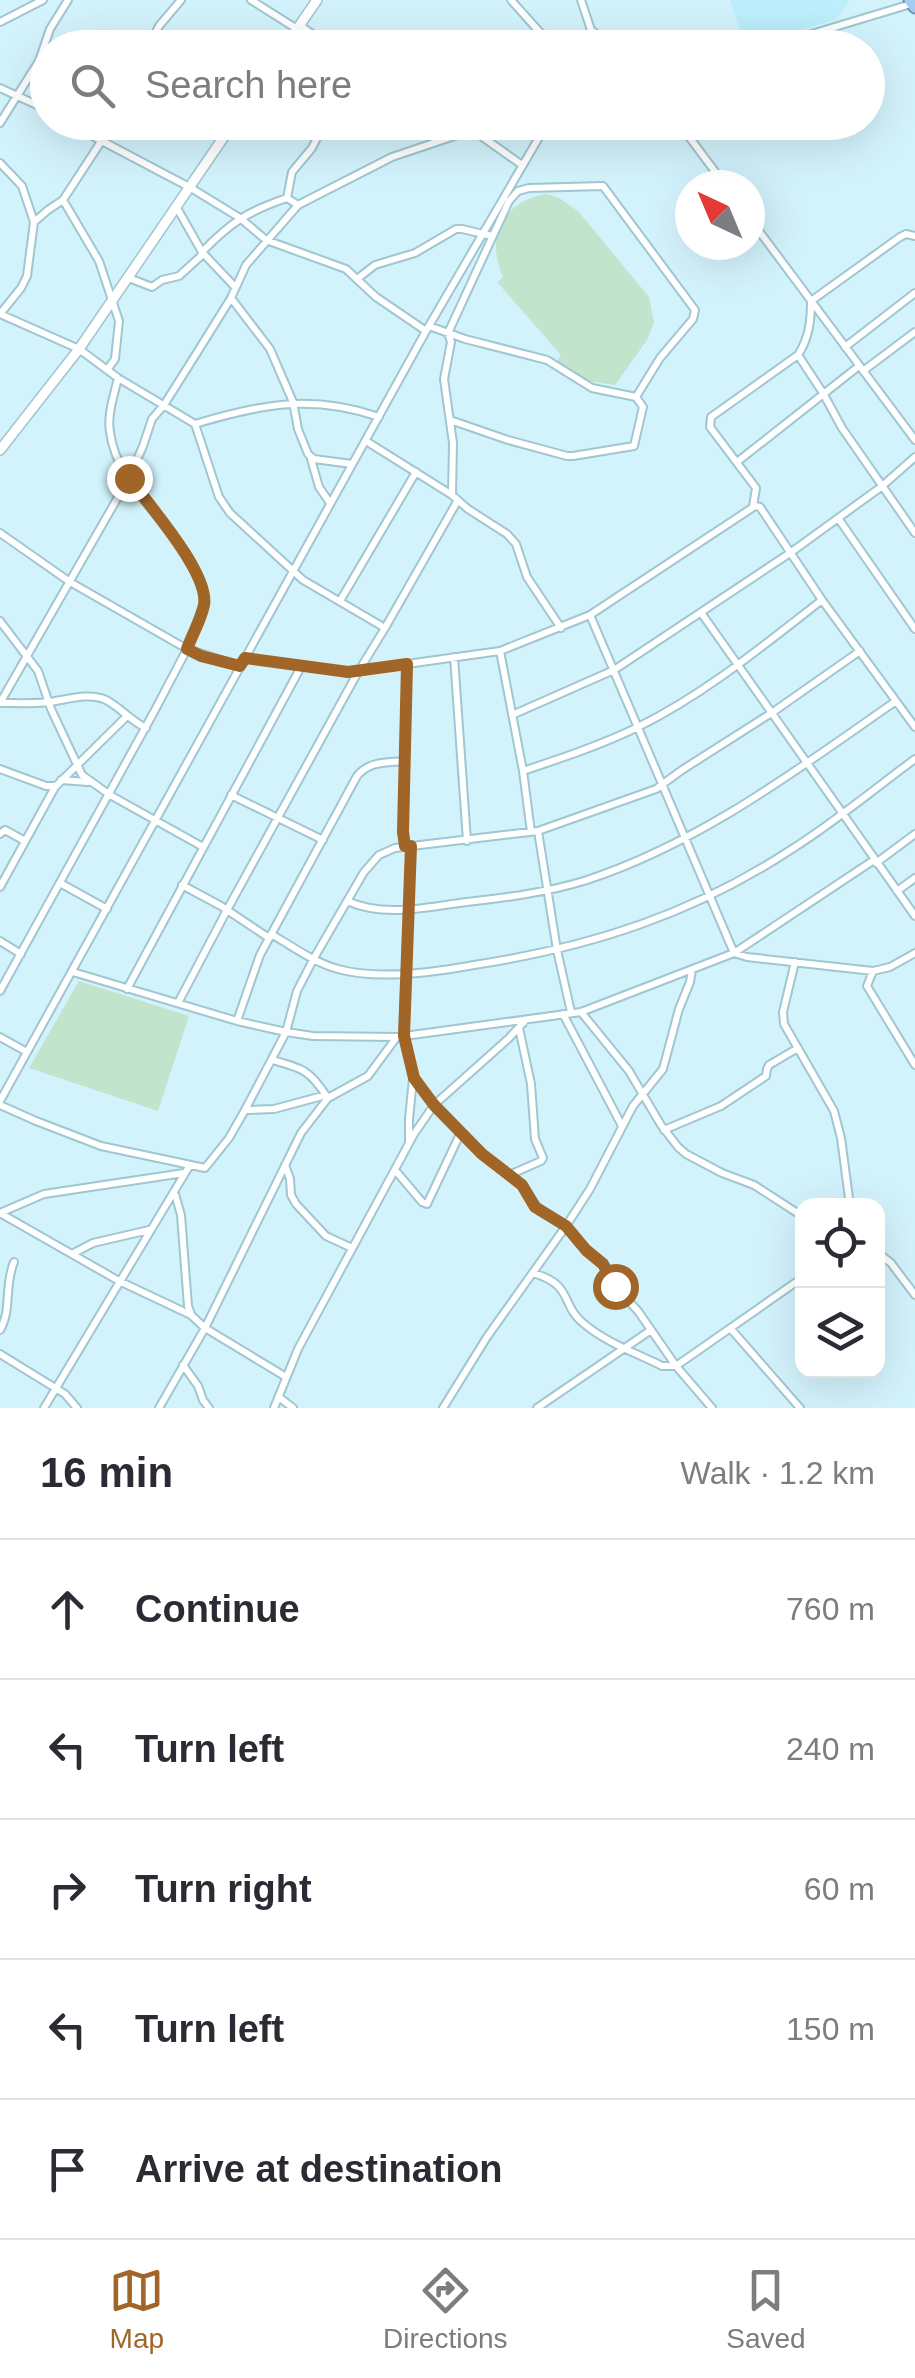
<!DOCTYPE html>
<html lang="en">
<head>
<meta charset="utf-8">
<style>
  :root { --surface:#fff; --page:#f2f2f3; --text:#2b2b33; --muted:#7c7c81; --line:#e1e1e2; --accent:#a16627 }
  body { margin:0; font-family:Helvetica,sans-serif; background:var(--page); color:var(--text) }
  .controls { position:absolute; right:30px; bottom:30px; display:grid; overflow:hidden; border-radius:20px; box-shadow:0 10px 40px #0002 }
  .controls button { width:90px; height:90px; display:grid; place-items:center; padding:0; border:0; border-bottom:2px solid var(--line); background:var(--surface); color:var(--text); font:50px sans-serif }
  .compass { position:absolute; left:675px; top:170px; width:90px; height:90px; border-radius:50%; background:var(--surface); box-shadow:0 10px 40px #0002; rotate:316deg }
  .stop { position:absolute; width:30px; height:30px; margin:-22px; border:8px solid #a16627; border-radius:50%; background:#fff }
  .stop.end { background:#a16627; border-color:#fff; box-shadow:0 2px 10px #0008 }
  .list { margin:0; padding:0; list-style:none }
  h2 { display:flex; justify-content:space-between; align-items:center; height:130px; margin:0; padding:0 40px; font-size:42px }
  h2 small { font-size:32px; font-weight:400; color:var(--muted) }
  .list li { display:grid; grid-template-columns:65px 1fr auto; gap:30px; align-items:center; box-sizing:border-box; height:140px; padding:0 40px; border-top:2px solid var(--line) }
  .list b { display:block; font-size:38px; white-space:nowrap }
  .list em { font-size:32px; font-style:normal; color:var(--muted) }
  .icon { flex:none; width:55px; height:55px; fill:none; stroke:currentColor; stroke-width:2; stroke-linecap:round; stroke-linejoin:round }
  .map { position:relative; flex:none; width:915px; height:1408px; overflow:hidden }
  .search { position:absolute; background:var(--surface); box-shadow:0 10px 40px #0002; left:30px; right:30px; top:30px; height:110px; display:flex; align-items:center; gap:25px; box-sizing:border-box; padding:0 35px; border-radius:55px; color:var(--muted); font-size:38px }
  .sheet { height:830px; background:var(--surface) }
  nav { display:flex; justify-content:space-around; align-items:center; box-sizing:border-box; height:140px; border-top:2px solid var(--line); background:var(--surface); font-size:28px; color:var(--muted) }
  nav a { display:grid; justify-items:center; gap:5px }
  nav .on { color:var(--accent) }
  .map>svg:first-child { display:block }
  .built { fill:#bceefc }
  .green { fill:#c2e3cc }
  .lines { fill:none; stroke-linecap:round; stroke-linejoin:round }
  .street-casing { stroke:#9fc6d1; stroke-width:10 }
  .secondary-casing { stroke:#9fc6d1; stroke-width:12 }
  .highway-casing { stroke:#7392ac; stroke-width:15 }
  .street { stroke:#fff; stroke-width:6 }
  .secondary { stroke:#fff; stroke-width:9 }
  .highway { stroke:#a5cdf3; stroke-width:11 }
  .route { stroke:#a16627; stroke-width:12 }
</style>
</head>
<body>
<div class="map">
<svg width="915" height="1408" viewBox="0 0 915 1408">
  <rect width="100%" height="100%" fill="#d3f3fc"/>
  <path class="built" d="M730,0H850L836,19L745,48Z"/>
  <path class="green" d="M546,194L559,198L578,211L649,297L654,323L647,340L615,385L588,381L556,363L561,355L497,282L503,277C485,237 502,202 546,194Z
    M79,981L189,1016L158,1111L29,1068Z"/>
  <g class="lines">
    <defs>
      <path id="street" d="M251,0L297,29
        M511,0L554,48
        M581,0L591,30L616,48
        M0,22L43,0
        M299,25L333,48
        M148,48L159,26L181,0
        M765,48L911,4
        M0,88L37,105L48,112
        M66,122L191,188L240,218L266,240L346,269L376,297L426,331
        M453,122L468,131
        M678,122L725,185
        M0,123L39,61L50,29L68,0
        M474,131L522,165
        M0,163L22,186L34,222L27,276L21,288L0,314L79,349L118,378L195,424L219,497L230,513L303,580L385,628
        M287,198L292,172L312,148L325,122
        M63,200L99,261L119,321L115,359L107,370
        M177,208L202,252L235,287
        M750,219L915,440
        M34,222L48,210L63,200L106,134L109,122
        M129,278L152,287L162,280L179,276L201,256L202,252C230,223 248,211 287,198L298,205L392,157L496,122
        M357,279L375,265L415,253L456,229H462L492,236
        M231,298L270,349L293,402L298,429L308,454L314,459L352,464
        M429,326L465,339L547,360L592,388L636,397
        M845,347L915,293
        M798,355L823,393L842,428L915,533
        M863,371L915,332
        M450,420L508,440L567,456H573L634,446L643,407L636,397
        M195,424C261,404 312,394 379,417
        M366,441L452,495L468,509L507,534L516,544L527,577L561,628
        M311,459L319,487L330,503
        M737,462L859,366
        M452,495L453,443L444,379L451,342L448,333L509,201L518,191L529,188L603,186L695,310L693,319L660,358L636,397
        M753,506L756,488L710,427L711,417L798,355C809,338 811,321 811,301L900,237L906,234L915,236
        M838,518L915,629
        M0,533L70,582L187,649L240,666
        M340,601L416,472
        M702,614L915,916
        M590,615L734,953L874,860
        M0,621L38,671L51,709L82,775L110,795L203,847
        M500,651L523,771L531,832
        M454,657L467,841
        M245,658L348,672L407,664
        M0,703L129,478L143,446L152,419L164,405L198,351L231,298L246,265L298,205
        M0,703C16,703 33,704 49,702C66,700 89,692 106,700C120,707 131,721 146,728
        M512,715L614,670L790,553L881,487L915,457
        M0,769L46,786H56L126,717
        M523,771C562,758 601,745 638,727C705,694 764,645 822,600
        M61,780L88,782
        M231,795L323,840
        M538,831L557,950L571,1012
        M0,834L5,830L25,841
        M411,846L403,1036L414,1077L434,1105L482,1154L522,1185L540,1211L566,1226L587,1250L603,1264L618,1290L638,1311L676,1366
        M405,847L403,812L407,664L500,651L590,615L755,506L760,507L822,600L915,727
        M876,863L915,834
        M60,883L107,909
        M182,885L221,906L269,938
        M0,887L55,787
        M897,891L915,878
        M347,901C383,917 422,908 459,903C502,898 546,893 587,880C702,842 798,769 896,701
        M271,934C292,946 315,963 338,969C376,980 436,972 474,965C591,947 693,914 792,849C835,822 874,789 915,759
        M0,941L21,954
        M795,962L783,1012L784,1024L834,1111L841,1138L850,1206
        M873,971L867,986L915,1065
        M73,972L237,1021L286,1032L313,1036L397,1037L581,1012L734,953L747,957L873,971L890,967L915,953
        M127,989L302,665
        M0,991L155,710L187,649L204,603C199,537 118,498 110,432C107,415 114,395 118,378
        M178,1003L227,910L358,672L385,628L458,500
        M581,1012L629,1071L661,1125L678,1147L686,1154L722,1173L754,1185L802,1216
        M563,1014L621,1124
        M237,1021L260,955L357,776C369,761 386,763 404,761
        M0,1037L27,1052
        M272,1060C302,1068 310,1070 327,1097
        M0,1101L426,331L548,122
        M0,1105L36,1121L101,1146L205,1168L229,1138L245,1110L286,1032L297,991L314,958L364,872L379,855L395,848L538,831L656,789L682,770L773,712L860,651
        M247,1110L274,1109L326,1095
        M664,1130L721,1106L766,1076L767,1069L769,1065L798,1048
        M409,1141V1119L413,1079
        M285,1165L290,1179L291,1195L296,1204L326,1236L352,1248
        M395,1170L422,1202L427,1204L461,1132
        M509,1175L541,1161L543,1158L535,1139L531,1084L519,1028
        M175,1194L181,1215L188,1306L191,1314
        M0,1213L119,1281L191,1315L205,1328L286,1377
        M0,1213L44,1194L184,1173
        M878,1253L891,1263L915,1295
        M72,1254L93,1243L149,1230
        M533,1273C574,1285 560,1304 583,1323C605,1342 636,1353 662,1366H674
        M731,1329L800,1408
        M0,1330C12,1310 4,1285 14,1262
        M0,1354L65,1394L77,1408
        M183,1365L198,1386L203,1400L209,1408
        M280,1398L293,1408
        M44,1408L190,1165
        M159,1408L205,1328L301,1133L328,1098L368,1076L396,1038
        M274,1408L298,1349L414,1134L434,1105L508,1039L524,1022
        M443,1408L487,1337L566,1226L590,1189L633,1106L663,1069L679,1009L690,982L692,970
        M537,1408L651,1330
        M712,1408L676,1366L802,1278"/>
      <path id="secondary" d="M284,48L317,0
        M0,450L79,349L234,122"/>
      <path id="highway" d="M910,0L915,7"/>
    </defs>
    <use href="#street" class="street-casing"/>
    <use href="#secondary" class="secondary-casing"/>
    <use href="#highway" class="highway-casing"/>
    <use href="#street" class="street"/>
    <use href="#secondary" class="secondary"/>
    <use href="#highway" class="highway"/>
  </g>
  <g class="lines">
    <path class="route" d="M129,478C148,504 210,574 204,605C201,620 192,635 187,649L201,656L240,666L245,658L348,672L407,664L403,832L405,846H411L404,1036L414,1078L434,1105L482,1154L522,1185L535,1207L566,1226L586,1250L603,1264L615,1286"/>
  </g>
</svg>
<div class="controls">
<button><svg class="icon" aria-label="locate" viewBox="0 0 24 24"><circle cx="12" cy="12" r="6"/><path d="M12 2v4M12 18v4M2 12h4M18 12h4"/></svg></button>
<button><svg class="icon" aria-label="layers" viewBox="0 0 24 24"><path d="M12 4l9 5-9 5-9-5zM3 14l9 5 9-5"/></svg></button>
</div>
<svg class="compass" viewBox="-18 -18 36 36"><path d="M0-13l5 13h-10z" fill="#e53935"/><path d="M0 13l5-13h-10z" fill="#7c7c81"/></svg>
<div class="stop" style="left:615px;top:1286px"></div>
<div class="stop end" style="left:129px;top:478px"></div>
<div class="search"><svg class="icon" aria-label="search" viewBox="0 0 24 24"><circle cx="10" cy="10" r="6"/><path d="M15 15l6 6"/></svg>Search here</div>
</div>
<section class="sheet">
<h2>16 min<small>Walk · 1.2 km</small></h2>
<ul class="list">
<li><svg class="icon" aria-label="ahead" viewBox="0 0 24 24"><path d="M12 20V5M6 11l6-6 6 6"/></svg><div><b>Continue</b></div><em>760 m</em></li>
<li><svg class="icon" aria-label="left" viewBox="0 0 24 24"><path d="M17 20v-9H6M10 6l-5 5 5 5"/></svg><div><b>Turn left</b></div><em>240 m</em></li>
<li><svg class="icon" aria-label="right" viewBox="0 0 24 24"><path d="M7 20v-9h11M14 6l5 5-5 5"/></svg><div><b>Turn right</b></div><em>60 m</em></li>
<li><svg class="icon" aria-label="left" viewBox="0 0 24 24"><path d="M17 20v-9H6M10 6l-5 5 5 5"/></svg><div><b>Turn left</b></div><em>150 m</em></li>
<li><svg class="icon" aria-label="arrive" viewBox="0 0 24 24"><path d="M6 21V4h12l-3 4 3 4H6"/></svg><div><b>Arrive at destination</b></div></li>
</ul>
</section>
<nav>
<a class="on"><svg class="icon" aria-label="map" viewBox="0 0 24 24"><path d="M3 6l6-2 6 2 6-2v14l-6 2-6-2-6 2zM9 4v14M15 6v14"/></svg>Map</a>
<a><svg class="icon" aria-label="directions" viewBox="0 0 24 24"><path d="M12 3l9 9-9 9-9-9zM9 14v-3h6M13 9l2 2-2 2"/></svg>Directions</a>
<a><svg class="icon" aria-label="saved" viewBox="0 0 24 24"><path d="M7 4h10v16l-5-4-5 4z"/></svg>Saved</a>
</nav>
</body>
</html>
